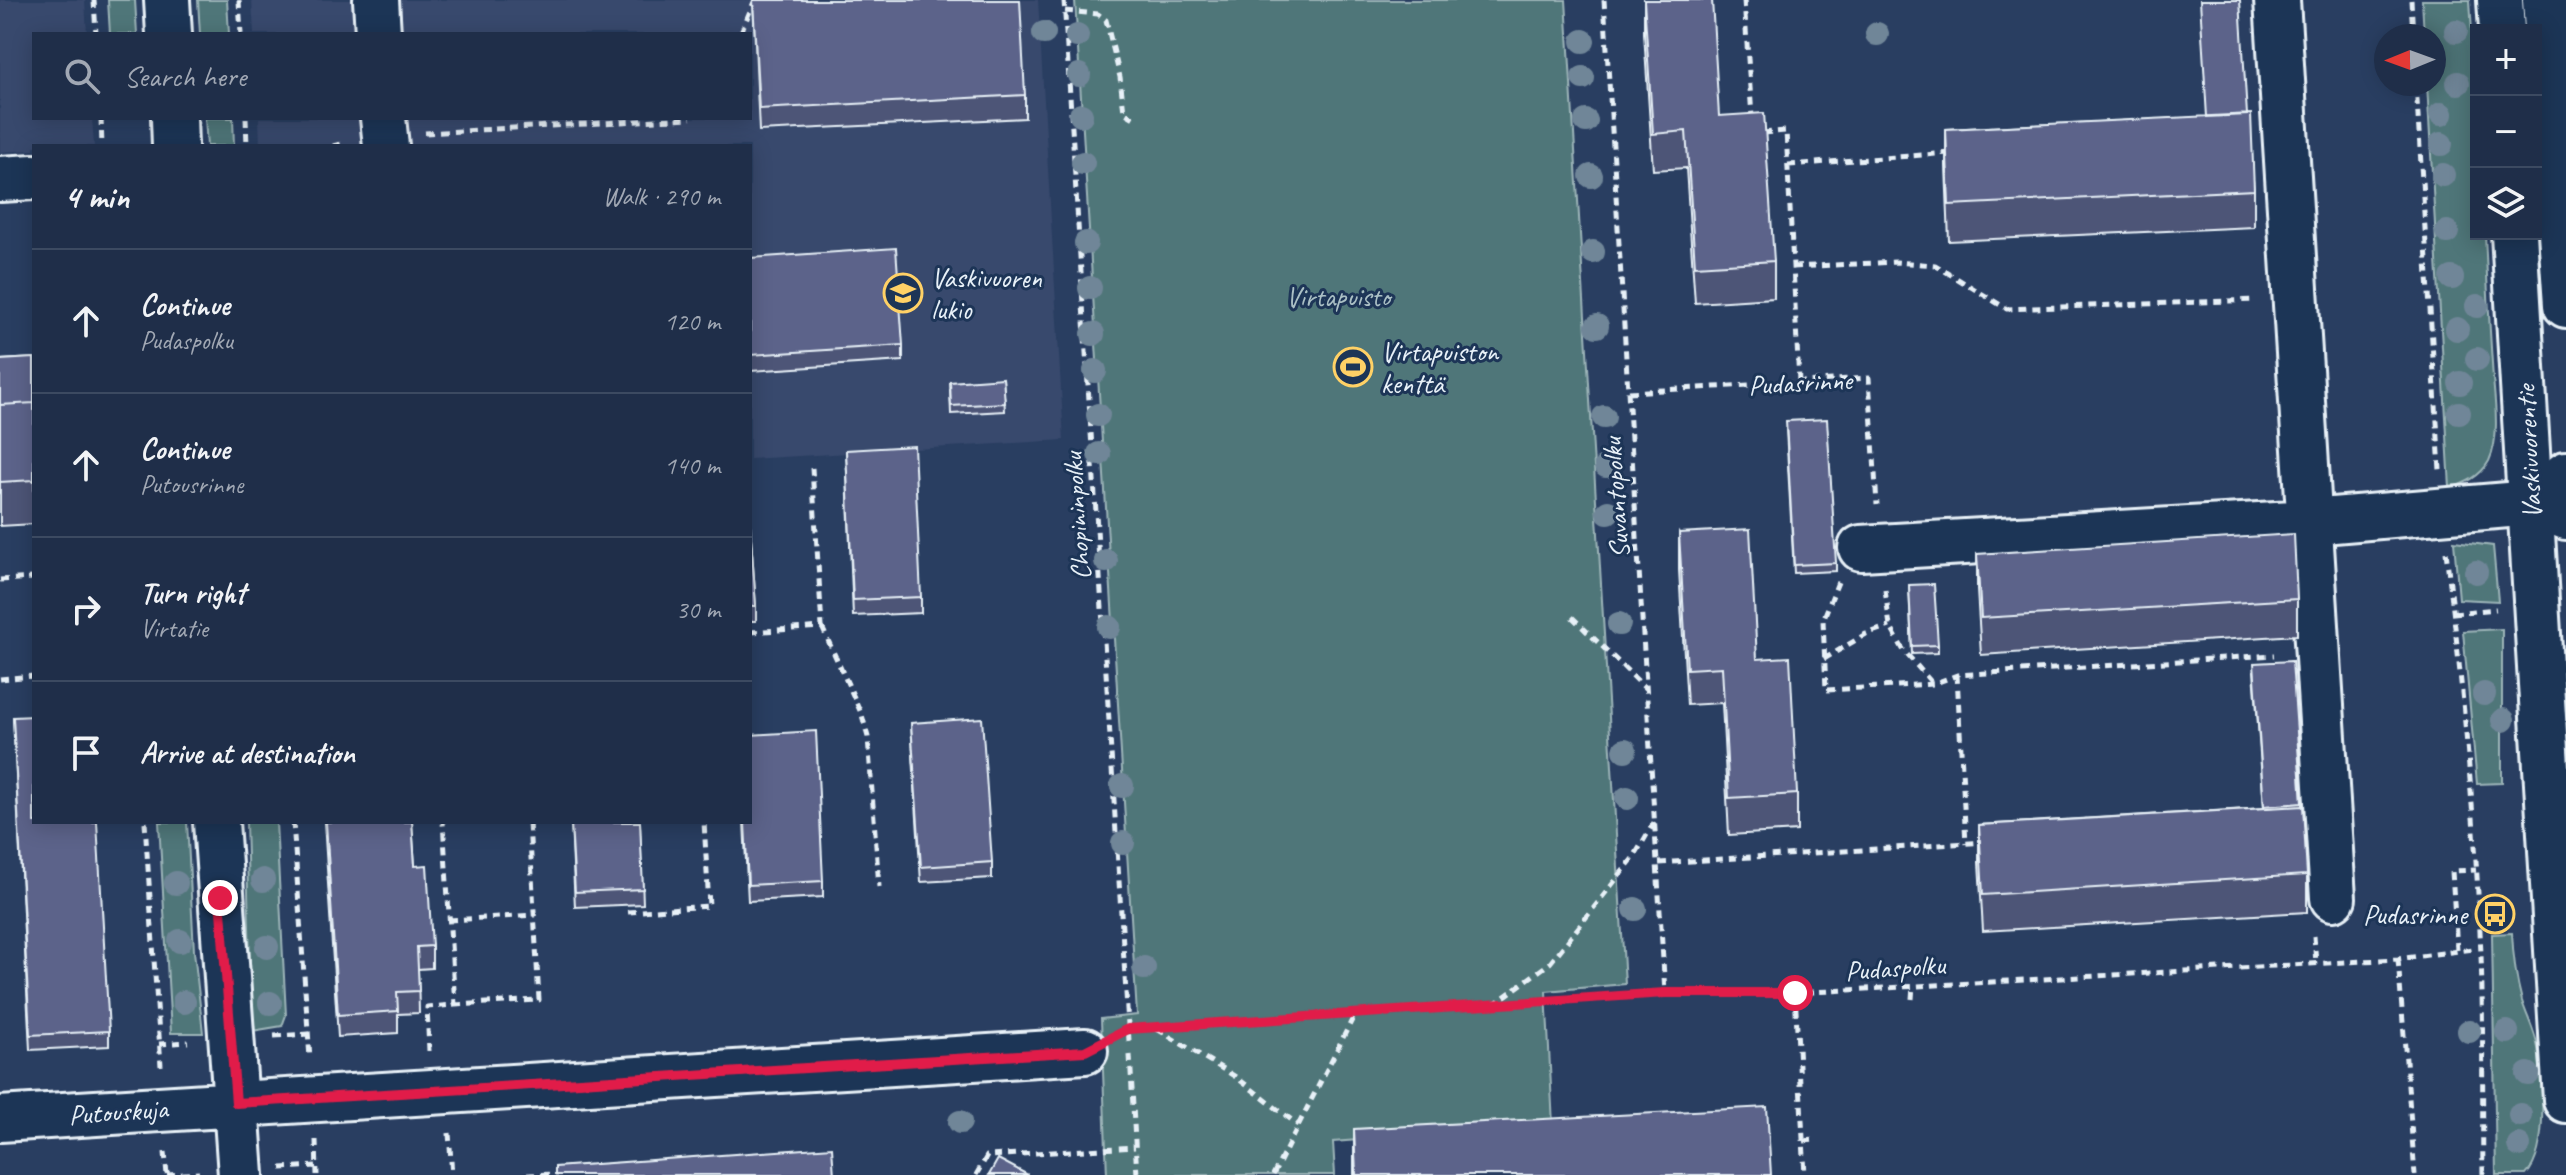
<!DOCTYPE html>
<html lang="en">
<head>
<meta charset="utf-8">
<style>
  :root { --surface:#1f2e49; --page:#273650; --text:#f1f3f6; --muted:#a1a8b4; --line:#3c4a61 }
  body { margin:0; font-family:Caveat,sans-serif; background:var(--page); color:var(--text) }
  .controls { position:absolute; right:24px; top:24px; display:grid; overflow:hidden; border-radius:0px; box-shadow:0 4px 20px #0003 }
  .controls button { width:72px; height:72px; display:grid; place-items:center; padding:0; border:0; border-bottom:2px solid var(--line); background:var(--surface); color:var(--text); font:40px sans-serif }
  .compass { position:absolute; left:2374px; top:24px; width:72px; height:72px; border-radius:50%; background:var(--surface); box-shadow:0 4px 20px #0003; rotate:269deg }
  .stop { position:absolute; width:24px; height:24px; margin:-18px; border:6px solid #e11d48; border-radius:50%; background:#fff }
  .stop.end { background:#e11d48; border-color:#fff; box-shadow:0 2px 8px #0008 }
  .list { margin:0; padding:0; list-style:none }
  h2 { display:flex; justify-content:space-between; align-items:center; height:104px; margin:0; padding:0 32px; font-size:34px }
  h2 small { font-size:26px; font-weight:400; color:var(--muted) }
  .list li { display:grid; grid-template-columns:52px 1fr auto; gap:24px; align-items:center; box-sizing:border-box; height:144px; padding:0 32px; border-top:2px solid var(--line) }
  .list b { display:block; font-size:30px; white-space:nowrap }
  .list p { margin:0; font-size:26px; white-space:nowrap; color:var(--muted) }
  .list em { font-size:26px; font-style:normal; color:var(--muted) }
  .icon { flex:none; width:44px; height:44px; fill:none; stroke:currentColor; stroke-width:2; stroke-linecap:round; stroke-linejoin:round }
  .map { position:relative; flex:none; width:2566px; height:1175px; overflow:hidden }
  .search { position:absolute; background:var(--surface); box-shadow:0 4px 20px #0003; left:32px; top:32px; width:720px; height:88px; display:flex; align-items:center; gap:20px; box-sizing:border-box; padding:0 28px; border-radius:0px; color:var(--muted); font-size:30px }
  .panel { position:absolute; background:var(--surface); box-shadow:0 4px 20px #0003; left:32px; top:144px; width:720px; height:680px; border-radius:0px }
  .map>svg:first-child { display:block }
  .built { fill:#38496d }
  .green { fill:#507679; stroke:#9cb4b8; stroke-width:2 }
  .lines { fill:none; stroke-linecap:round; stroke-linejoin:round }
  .minor-casing { stroke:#e8f1f8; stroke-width:50 }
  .major-casing { stroke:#e8f1f8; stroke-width:50 }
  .path { stroke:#e8f1f8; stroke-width:5; stroke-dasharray:8 6; stroke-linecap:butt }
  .minor { stroke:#1d3557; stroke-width:44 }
  .major { stroke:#1d3557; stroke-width:44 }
  .tree { fill:#708698 }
  .wall { fill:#4e5577; stroke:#e8f1f8; stroke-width:2 }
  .building { fill:#5b638a; stroke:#e8f1f8; stroke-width:2 }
  .route { stroke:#e11d48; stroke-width:10 }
  .labels { text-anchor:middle; stroke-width:6; stroke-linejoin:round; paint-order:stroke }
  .poi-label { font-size:28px; fill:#e8f1f8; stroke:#1d3557; text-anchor:start }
  .park-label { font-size:28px; fill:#abc0c5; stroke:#1d3557 }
  .street-label { font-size:28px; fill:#e8f1f8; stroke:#1d3557 }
</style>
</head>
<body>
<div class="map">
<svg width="2566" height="1175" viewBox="0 0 2566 1175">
  <rect width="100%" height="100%" fill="#293e61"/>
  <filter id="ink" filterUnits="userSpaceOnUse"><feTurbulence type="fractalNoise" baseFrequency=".0125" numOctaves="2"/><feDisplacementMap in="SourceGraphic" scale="16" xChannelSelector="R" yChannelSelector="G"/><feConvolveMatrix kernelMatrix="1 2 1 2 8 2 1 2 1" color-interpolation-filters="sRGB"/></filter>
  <g filter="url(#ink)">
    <path class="built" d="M0,0H85L87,34H34V118H92L94,146H34V150L0,152Z
      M252,0H1038L1064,440L750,459V146H260L259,118H750V34H254Z"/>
    <path class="green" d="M108,0H135L137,34H110Z
      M198,0H227L229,34H200Z
      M1075,0H1566L1625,984L1546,991L1553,1125L1333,1142L1335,1175H1107L1101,1019L1137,1015Z
      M2422,0H2470L2476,99V234H2485C2487,277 2489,320 2492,363C2493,393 2502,433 2489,461C2480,477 2466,483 2450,488L2427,84H2434V36H2424Z
      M205,118H233L234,146H207Z
      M2454,541L2493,546L2498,601L2459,599Z
      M2502,629V783L2477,784L2463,631Z
      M159,822H187L194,951L203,1033H171Z
      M246,822H276L286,1015L282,1026L252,1031Z
      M2512,933C2513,955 2516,979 2522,1001C2527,1017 2535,1031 2538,1048C2542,1080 2549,1151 2526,1175H2496L2492,934Z"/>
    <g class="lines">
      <defs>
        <path id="minor" d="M167,0L169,34
          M376,0L378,34
          M2277,0L2333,898
          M174,118L175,146
          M383,118L386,146
          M0,179L34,177
          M2531,503L2566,474
          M1861,548L2310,522L2531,503L2566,517
          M216,822L241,1175
          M0,1119L1085,1051"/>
        <path id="major" d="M2500,0L2502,30
          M2545,0L2566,305
          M2514,234L2566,1100"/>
      </defs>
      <use href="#minor" class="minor-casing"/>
      <use href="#major" class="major-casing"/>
      <path class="path" d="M94,0L96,34
        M239,0L241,34
        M1064,0L1129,1041
        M1604,0L1665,993
        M1744,0L1752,117
        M2411,0L2413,36
        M1065,11L1098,14L1106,20L1120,77L1124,112L1134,118
        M741,32L754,2L763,0
        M2416,84L2440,470
        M101,118L102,146
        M246,118L247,146
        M425,133L691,118
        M1763,133L1786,131L1799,382
        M333,146L344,143
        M1788,165L1950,153
        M1793,267L1896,262L1935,265L2007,309L2255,300
        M1629,392L1869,378L1877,505
        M2446,552C2462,678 2474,806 2480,932C2484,1013 2482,1094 2483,1175
        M0,580L34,578
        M1838,582L1823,620L1826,690L1933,684L1957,675L2274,655
        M1885,590L1890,626L1904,651L1933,684
        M2453,613L2496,609
        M1572,617L1646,689
        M822,627L862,715L868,737L879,887
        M750,632L822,627L812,468
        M1824,659L1866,634L1890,626
        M1957,675L1966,844
        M0,679L34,676
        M145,822L161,1066
        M293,822L310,1058
        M1659,863L1985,842
        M628,912L709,906L704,822
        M449,920L535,915
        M2314,936L2316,963
        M2457,950L2452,871L2476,870
        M2398,959L2415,1175
        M1795,993L1805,1175
        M1912,999L1913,985
        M455,1005L539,1000L529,822
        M1493,1005L1550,963L1634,857L1656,819
        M1157,1029L1236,1077L1298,1125
        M1122,1032L1128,1029L1665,993H1795L2398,959L2473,949
        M274,1036L309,1034
        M159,1044L188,1042
        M429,1051L427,1007L455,1005L443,822
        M1130,1055L1137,1175
        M449,1133L452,1175
        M316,1140L317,1175
        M1804,1141L1816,1140
        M165,1152L167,1175
        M281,1168L316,1166
        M167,1175L199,1173
        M527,1175L558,1174
        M976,1175L987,1156L1135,1147
        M1273,1175L1354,1016"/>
      <use href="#minor" class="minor"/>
      <use href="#major" class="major"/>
    </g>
    <g class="tree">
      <circle cx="2456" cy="31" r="12"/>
      <circle cx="1044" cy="33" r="12"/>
      <circle cx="1877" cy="34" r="12"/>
      <circle cx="1077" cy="36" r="12"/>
      <circle cx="1583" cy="41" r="12"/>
      <circle cx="1079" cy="75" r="12"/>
      <circle cx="1583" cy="78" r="12"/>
      <circle cx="2458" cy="83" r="12"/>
      <circle cx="2441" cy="114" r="12"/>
      <circle cx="1081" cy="115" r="12"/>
      <circle cx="1586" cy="121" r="12"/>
      <circle cx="2441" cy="144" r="12"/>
      <circle cx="1083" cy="163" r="12"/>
      <circle cx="2443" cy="175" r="12"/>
      <circle cx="1591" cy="176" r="12"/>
      <circle cx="2447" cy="232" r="12"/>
      <circle cx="1086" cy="243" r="12"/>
      <circle cx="1593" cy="252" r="12"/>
      <circle cx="2452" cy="278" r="12"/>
      <circle cx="1090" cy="288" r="12"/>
      <circle cx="2477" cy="306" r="12"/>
      <circle cx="1597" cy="326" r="12"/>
      <circle cx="2457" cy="329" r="12"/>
      <circle cx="1093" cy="334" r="12"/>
      <circle cx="2477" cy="359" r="12"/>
      <circle cx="1095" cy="371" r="12"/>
      <circle cx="2460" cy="383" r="12"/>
      <circle cx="2459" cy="413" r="12"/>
      <circle cx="1098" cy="415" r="12"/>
      <circle cx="1604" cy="417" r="12"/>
      <circle cx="1099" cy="454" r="12"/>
      <circle cx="1606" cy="466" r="12"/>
      <circle cx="1608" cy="512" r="12"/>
      <circle cx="1106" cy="561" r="12"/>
      <circle cx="2476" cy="572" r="12"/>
      <circle cx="1619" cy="624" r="12"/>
      <circle cx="1109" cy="627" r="12"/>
      <circle cx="2484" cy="694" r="12"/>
      <circle cx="2503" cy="720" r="12"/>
      <circle cx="1625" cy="750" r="12"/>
      <circle cx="1122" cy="786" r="12"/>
      <circle cx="1627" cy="798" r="12"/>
      <circle cx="1123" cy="843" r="12"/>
      <circle cx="263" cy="880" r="12"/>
      <circle cx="176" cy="883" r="12"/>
      <circle cx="1635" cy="909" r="12"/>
      <circle cx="180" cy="941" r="12"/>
      <circle cx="267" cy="947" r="12"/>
      <circle cx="1144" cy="968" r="12"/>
      <circle cx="184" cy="1002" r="12"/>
      <circle cx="270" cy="1003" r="12"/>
      <circle cx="2469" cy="1031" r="12"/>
      <circle cx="2507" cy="1032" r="12"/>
      <circle cx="2528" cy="1074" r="12"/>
      <circle cx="2520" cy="1115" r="12"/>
      <circle cx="960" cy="1122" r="12"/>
      <circle cx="2519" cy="1145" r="12"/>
    </g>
    <path class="wall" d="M753,0L1025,95V118L759,131Z
      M1644,0L1719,116L1774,261V298L1695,303L1686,168L1653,170L1644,33Z
      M2247,115L2254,190V227L1949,241L1946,166V129Z
      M750,258L903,345V361L750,371Z
      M34,358V524L0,526V360Z
      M1003,378L1005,411L951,414L950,390Z
      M1786,429L1836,563V571L1794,573Z
      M846,450L921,597V613L853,616Z
      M750,524L756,606V621H750Z
      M1679,533L1757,659L1797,794V831L1729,835L1722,703L1687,705L1679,570Z
      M1977,554L2297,599V635L1981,655L1977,590Z
      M1909,585L1938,645V653L1912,654Z
      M2292,661L2307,875V912L1983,931L1979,862V825L2264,808L2254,671Z
      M13,717L109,1031V1046L30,1050Z
      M911,723L992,862V878L921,882Z
      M324,822H412L415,866L432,946V968L418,969L419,1013L398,1014V1033L338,1037Z
      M571,822H640L643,904L575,907Z
      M744,822H750L823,881V897L748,901Z
      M1354,1129L1771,1175H1354Z"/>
    <path class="building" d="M753,0H1020L1025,95L759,109Z
      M1644,0H1712L1719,116L1764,113L1774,261L1695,266L1686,131L1653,134Z
      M2200,0H2240L2247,115L2207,117Z
      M2251,114L2254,190L1949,205L1946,129Z
      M896,248L903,345L750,355V258Z
      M34,358V403L0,405V360Z
      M1003,378L1005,403L951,406L950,382Z
      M34,403V480L0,482V405Z
      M1827,419L1836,563L1794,565L1786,421Z
      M914,446L921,597L853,600L846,450Z
      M750,524L756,606H750Z
      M1750,529L1757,659L1790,657L1797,794L1729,798L1722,667L1687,669L1679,533Z
      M2294,534L2297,599L1981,618L1977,554Z
      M1934,584L1938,645L1912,646L1909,585Z
      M2292,661L2302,803L2264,806L2254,663Z
      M34,716V822H97L109,1031L30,1035L13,717Z
      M982,718L992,862L921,867L911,723Z
      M816,731L823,881L748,885L745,822H750V735Z
      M2303,806L2307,875L1983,895L1979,825Z
      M326,822H412L415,866L427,865L432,946L417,947L419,991L397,992L398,1011L338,1015Z
      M571,822H640L643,889L575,892Z
      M1767,1107L1771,1175H1356L1354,1129Z
      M832,1147L834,1175H555V1167Z
      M998,1159L1028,1175H989Z"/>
  </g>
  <g class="lines" filter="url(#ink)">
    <path class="route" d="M220,898L236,1103L1085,1051L1128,1029L1665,993H1795"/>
  </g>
  <defs>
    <symbol id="school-ring" viewBox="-11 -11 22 22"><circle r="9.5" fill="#1d3557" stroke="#ffd166" stroke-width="1.5"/><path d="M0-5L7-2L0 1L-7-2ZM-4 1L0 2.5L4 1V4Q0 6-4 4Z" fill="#ffd166"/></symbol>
    <symbol id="stadium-ring" viewBox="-11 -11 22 22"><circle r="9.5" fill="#1d3557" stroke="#ffd166" stroke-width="1.5"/><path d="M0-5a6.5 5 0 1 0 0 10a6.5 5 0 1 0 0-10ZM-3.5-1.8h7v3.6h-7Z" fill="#ffd166"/></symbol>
    <symbol id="bus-ring" viewBox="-11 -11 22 22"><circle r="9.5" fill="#1d3557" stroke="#ffd166" stroke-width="1.5"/><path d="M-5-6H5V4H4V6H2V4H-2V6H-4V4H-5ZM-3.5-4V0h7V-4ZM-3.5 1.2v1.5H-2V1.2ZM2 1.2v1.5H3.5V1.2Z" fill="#ffd166"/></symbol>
  </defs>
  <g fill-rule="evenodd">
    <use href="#school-ring" x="881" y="271" width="44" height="44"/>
    <use href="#stadium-ring" x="1331" y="345" width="44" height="44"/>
    <use href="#bus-ring" x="2473" y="892" width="44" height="44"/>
  </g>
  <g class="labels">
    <g class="poi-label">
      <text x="931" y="287">Vaskivuoren<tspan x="931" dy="32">lukio</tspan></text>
      <text x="1381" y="361">Virtapuiston<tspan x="1381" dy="32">kenttä</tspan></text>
      <text x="2467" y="924" text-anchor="end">Pudasrinne</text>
    </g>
    <g class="park-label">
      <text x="1338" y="306">Virtapuisto</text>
    </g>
    <g class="street-label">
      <text transform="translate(1800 382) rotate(-3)" y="10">Pudasrinne</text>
      <text transform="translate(2528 452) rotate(-93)" y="10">Vaskivuorentie</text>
      <text transform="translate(1615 498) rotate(-94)" y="10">Suvantopolku</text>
      <text transform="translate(1076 516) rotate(-94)" y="10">Chopininpolku</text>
      <text transform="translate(1895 967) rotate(-4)" y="10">Pudaspolku</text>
      <text transform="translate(118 1111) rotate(-4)" y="10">Putouskuja</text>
    </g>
  </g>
</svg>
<div class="controls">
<button>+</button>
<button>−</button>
<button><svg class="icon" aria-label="layers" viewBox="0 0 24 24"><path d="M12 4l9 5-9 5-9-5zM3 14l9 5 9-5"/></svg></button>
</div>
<svg class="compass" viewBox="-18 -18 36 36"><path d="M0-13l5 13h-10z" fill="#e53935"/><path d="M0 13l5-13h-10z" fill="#a1a8b4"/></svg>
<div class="stop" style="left:1795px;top:993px"></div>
<div class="stop end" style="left:220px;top:898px"></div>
<div class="search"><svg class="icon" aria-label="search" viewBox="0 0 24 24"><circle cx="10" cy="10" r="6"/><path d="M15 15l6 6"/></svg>Search here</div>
<section class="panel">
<h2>4 min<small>Walk · 290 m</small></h2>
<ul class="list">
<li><svg class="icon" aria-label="ahead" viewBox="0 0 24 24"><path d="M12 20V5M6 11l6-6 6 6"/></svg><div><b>Continue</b><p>Pudaspolku</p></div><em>120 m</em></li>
<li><svg class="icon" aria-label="ahead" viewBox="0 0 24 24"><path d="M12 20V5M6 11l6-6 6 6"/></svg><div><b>Continue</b><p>Putousrinne</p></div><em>140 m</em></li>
<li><svg class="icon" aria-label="right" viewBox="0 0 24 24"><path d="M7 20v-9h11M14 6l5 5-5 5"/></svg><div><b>Turn right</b><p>Virtatie</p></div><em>30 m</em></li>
<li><svg class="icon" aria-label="arrive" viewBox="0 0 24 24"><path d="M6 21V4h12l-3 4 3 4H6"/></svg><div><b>Arrive at destination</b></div></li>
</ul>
</section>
</div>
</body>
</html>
